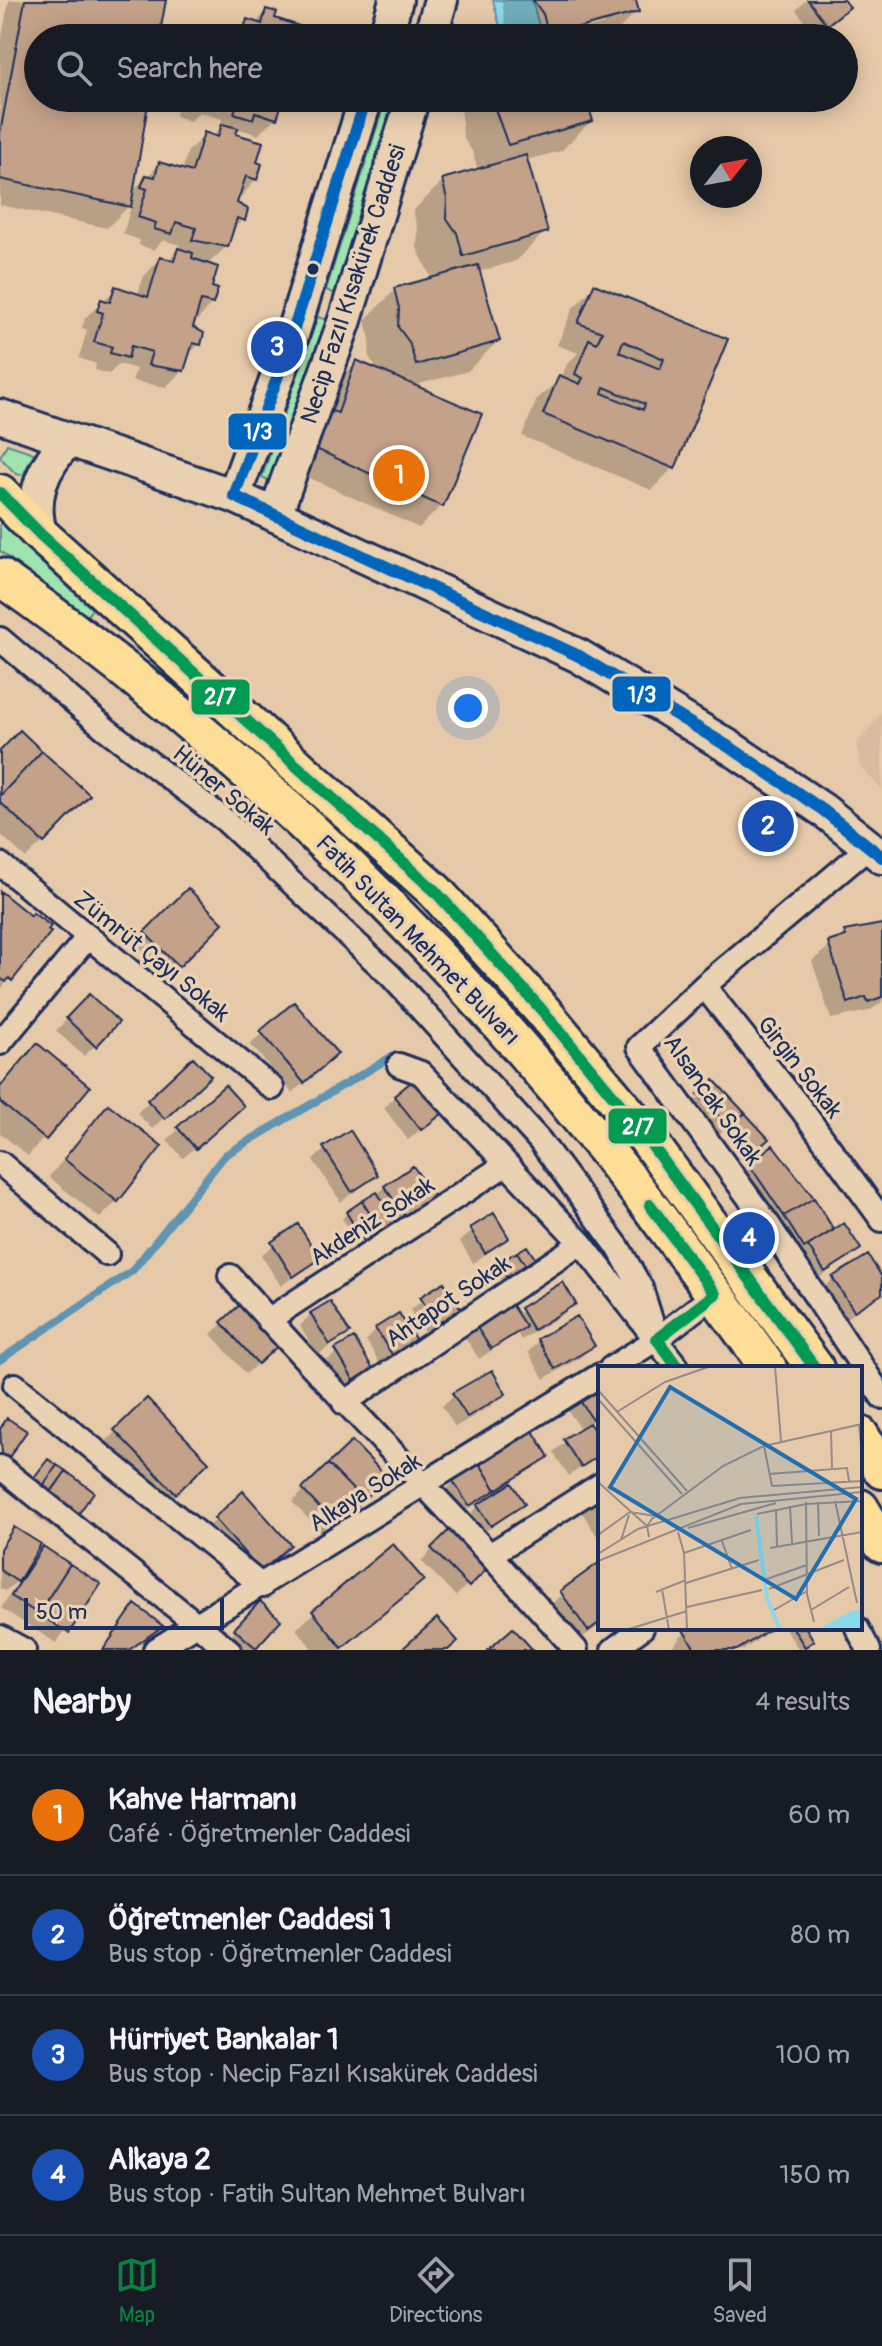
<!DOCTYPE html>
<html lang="en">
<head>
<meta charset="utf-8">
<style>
  :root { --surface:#171b24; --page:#20242c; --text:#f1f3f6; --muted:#9ea1a6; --line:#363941; --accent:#0b8043 }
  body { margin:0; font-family:Pangolin,sans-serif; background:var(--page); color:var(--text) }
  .compass { position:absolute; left:690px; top:136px; width:72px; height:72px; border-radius:50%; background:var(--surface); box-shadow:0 4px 20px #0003; rotate:59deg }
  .scale { position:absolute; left:24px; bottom:20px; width:200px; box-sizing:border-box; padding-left:8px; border:4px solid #1b2f5e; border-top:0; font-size:22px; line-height:28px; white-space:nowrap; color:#1b2f5e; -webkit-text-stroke:6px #e9d1b2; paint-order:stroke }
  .you { position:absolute; left:468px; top:708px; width:28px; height:28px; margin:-20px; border:6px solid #fff; border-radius:50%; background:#1a73e8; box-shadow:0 0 0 12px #1a73e833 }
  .badge { display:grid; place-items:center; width:52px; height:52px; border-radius:50%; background:var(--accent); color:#fff; font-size:26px; font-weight:700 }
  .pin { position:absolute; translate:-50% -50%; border:4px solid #fff; box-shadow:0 2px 8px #0006 }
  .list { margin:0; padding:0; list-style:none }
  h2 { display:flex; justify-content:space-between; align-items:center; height:104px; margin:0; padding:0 32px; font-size:34px }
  h2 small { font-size:26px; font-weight:400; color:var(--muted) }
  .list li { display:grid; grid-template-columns:52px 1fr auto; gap:24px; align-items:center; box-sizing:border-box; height:120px; padding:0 32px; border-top:2px solid var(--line) }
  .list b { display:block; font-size:30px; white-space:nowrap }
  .list p { margin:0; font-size:26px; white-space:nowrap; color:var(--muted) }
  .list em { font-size:26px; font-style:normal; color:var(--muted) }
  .icon { flex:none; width:44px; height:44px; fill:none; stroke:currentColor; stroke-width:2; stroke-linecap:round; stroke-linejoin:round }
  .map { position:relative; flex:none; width:882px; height:1650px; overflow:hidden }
  .search { position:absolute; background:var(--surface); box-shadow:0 4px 20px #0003; left:24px; right:24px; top:24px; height:88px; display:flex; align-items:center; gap:20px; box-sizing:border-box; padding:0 28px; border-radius:44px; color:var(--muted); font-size:30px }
  .sheet { height:584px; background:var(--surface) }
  nav { display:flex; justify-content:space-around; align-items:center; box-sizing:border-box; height:112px; border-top:2px solid var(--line); background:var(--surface); font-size:22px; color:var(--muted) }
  nav a { display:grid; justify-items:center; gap:4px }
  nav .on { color:var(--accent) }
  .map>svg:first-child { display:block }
  .built { fill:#d8ba9e }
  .green { fill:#9fe4af; stroke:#5d8a86; stroke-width:2 }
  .water { fill:#8bd9ea; stroke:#5e95b2; stroke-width:2 }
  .shadow { fill:#0003 }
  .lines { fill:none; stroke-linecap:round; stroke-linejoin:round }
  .stream { stroke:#5e95b2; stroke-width:8 }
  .building { fill:#c4a289; stroke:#1b2f5e; stroke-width:2; fill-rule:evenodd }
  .street-casing { stroke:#1b2f5e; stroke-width:28 }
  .secondary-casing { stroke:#1b2f5e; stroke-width:38 }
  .primary-casing { stroke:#1b2f5e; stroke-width:42 }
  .street { stroke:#e9d1b2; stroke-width:22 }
  .secondary { stroke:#e9d1b2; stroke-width:32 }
  .primary { stroke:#fedd96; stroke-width:36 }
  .bus-1-casing { stroke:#e9d1b2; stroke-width:18 }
  .bus-2-casing { stroke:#e9d1b2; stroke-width:18 }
  .bus-1 { stroke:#039a52; stroke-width:12 }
  .bus-2 { stroke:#0065bd; stroke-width:12 }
  .bus-dot { fill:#1b2f5e; stroke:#e9d1b2; stroke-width:3 }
  .labels { text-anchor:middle; stroke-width:7; stroke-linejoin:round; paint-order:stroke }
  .street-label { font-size:24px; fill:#1b2f5e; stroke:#e9d1b2 }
  .inset-river { fill:none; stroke:#8bd9ea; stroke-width:4 }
  .inset-road { fill:none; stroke:#958b8a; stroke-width:2 }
  .view { fill:#1f6fb2; fill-opacity:0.15; stroke:#1f6fb2; stroke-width:4 }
  .inset-edge { fill:none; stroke:#1b2f5e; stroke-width:4 }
  .line-badge { stroke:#e9d1b2; stroke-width:3 }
  .badge-label { font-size:22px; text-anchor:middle; font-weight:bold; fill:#fff }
</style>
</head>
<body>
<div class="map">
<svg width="882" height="1650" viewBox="0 0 882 1650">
  <rect width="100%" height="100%" fill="#e6c9a8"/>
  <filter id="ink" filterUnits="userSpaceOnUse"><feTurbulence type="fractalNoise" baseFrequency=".0125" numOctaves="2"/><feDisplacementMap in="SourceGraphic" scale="16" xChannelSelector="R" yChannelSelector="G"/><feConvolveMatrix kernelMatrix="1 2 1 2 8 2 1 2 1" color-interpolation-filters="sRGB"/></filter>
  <g filter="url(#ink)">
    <path class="built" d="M882,712V789L861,768L856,745Z"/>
    <path class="green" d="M386,98H394L335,294L326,290Z
      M318,317L327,320L272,482L262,477Z
      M7,444L34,453L23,475L16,474L0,457Z
      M0,517L38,559L92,609L86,617L0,551Z"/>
    <path class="water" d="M493,0H532L542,38H503Z"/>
    <path class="shadow" d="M9,0H164L157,38H38V98H147L131,192L160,164L182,171L188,151L205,135L212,137L219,130L222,119L199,112L190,121L175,116L177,110L162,104L163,98H284L275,118L258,135L240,129L234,136L254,164L256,179L235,204L243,219L231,232L227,246L207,265L212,303L191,328L199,344L187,356L183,370L166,387L132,381L136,369L119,364L109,374L95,370L96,364L79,358L87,330L82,328L85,318L116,289L137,296L144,276L160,259L168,261L180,245L163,240L153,250L139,245L140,240L123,234L132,203L107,228L0,205V46Z
      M502,0H634L637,11L610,38H551L604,24V19L539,38H507Z
      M806,0H842L836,18L815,35L796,10Z
      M267,11L272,20L300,38H231L248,21L255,24Z
      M460,98H584L591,121L561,151L526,160L546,231L516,261L478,272L498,341L468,371L412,386L479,415L441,506L419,528L295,471L334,385L356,363L380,373L369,357L370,339L365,320L395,290L432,279L417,248L418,230L413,211L443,181L478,171L473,153L463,137Z
      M595,286L725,342L673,468L651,490L522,436L537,399L561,378L567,364L578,353L557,345L573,308Z
      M0,753L43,842L26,858L0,834Z
      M188,891L220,923L167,976L135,944Z
      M0,894L48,932L0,990Z
      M882,925V1002L869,1011L831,1019L812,961L845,933Z
      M294,1005L324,1065L292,1093L250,1044Z
      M78,1007L95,1045L84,1056L56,1031Z
      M37,1046L87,1088L28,1156L0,1133V1087Z
      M192,1060L208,1076L152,1129L137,1113Z
      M714,1083L766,1139L746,1157L725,1134L734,1125L732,1122L716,1137L689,1107Z
      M225,1087L230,1117L183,1158L167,1140Z
      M395,1097L440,1113L408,1140L384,1108Z
      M108,1106L117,1201L100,1218L49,1177Z
      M325,1149L376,1174L341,1202L313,1160Z
      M749,1164L834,1232L858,1249L813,1282L738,1175Z
      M386,1187L431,1196L420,1207L359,1246L342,1218Z
      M493,1216L507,1238L473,1263L460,1241Z
      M297,1227L318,1259L281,1286L261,1255Z
      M535,1263L503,1284L494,1270L499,1265Z
      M834,1278L882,1281V1294L842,1321L822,1289Z
      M443,1285L458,1309L425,1334L410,1310Z
      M562,1285L573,1304L562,1315L521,1340L517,1333L479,1359L464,1336L476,1325L516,1315Z
      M244,1303L268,1354L246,1374L211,1334Z
      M311,1314L347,1333L318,1355L300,1326Z
      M377,1329L414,1342L381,1366L366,1340Z
      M353,1340L370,1369L342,1390L325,1362Z
      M539,1341L592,1346L581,1357L544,1379L528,1352Z
      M600,1384V1415L588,1424L600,1443V1454L569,1476L553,1452L581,1430L567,1409Z
      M504,1394L492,1405L455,1427L442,1406L454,1395Z
      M147,1401L206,1462L158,1510L99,1448Z
      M352,1444L384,1477L324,1535L292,1502Z
      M546,1456L510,1483L523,1503L479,1536L467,1518L483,1500L457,1516L443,1493L454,1482Z
      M48,1461L91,1493L59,1533L34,1515L42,1503L35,1498Z
      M600,1492V1541L580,1509Z
      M243,1494L288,1545L248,1582L204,1531Z
      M14,1529L29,1563L43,1549L98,1585L56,1643L1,1608L19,1580L5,1591L0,1588V1546Z
      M451,1531L486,1567L456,1596L421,1561Z
      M393,1546L421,1580L340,1650H308L311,1647L296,1629Z
      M600,1565V1625L570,1646L544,1610Z
      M135,1607L160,1626L130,1650H102Z
      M249,1614L278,1620L251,1650H234L225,1642Z
      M689,1628H772L744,1650H669Z
      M785,1628H804L806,1646L799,1650Z"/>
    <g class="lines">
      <path class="stream" d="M0,1360L132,1271L225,1155L391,1057"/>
    </g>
    <path class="building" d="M25,0H166L159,38H38V98H149L131,207L0,179V133Z
      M533,0H636L639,12L549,36L543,14Z
      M808,0H844L850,7L827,25Z
      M266,9L277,12L275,18L305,28L302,38H241L247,19L262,24Z
      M225,98H288L283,100L277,119L255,112L253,119L234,113L238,102Z
      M491,98H586L593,121L508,145Z
      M222,124L238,128L236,134L263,142L257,162L262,164L257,180L246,176L237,203L248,209L245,221L237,218L228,247L192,240L196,228L176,222L172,234L154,229L156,223L138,217L147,189L141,187L146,175L155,177L159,162L192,172L204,132L218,137Z
      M526,155L548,232L463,256L457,233L446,217L447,199L442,179Z
      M178,248L193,253L192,258L218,267L212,287L218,289L213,304L201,301L193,327L204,333L201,345L193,343L184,371L148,365L152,352L131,346L128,358L110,353L112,347L94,342L103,313L97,311L101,299L110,302L115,286L148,297L160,257L174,261Z
      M478,265L500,341L416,365L409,342L398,327L399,308L394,288Z
      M594,284L728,339L675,469L543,414L559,375L580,384L583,378L575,374L589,339L597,343L602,332L578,323ZM623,341L664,359L660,369L619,352ZM604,387L645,404L643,410L602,393Z
      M356,360L482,414L443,507L316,449L325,409L338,413Z
      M20,730L42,751L0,796V751Z
      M42,751L90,795L44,843L0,802V796Z
      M188,888L223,923L179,967L144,932Z
      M0,891L31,916L33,913L51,926L48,930L51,932L12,981L9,978L6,982L0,978Z
      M882,924V997L868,1002L866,997L848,1003L828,942L846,936L844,931Z
      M89,994L119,1022L96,1047L66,1018Z
      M294,1002L338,1054L304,1083L260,1031Z
      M37,1043L90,1087L46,1140L0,1102V1087Z
      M193,1057L211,1076L165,1119L147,1100Z
      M416,1078L443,1113L421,1130L394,1096Z
      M714,1080L745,1113L729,1127L698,1094Z
      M225,1085L244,1106L196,1149L177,1127Z
      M108,1104L162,1146L118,1202L64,1159Z
      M745,1113L769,1139L753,1153L729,1127Z
      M350,1130L378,1175L352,1192L323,1147Z
      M773,1145L814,1198L784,1216L748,1163Z
      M413,1166L434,1196L405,1216L384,1186Z
      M377,1192L396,1223L382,1233L362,1201Z
      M814,1198L834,1230L804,1248L784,1216Z
      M362,1201L382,1233L365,1243L346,1212Z
      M494,1213L509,1238L485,1253L470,1228Z
      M844,1223L861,1249L825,1272L808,1246Z
      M298,1224L320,1259L293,1277L271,1242Z
      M527,1246L538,1263L528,1269L517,1252Z
      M517,1252L528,1269L509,1281L498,1263Z
      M868,1255L882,1277V1294L854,1311L832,1277Z
      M444,1282L461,1309L437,1324L420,1297Z
      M563,1282L576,1304L533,1330L520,1308Z
      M245,1300L282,1342L258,1364L221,1322Z
      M330,1301L350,1333L330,1345L310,1313Z
      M509,1301L526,1327L491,1349L474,1323Z
      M399,1313L417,1342L393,1356L375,1328Z
      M577,1316L595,1346L555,1369L537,1339Z
      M354,1338L373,1369L354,1381L335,1349Z
      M492,1370L506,1394L467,1417L452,1393Z
      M600,1381V1414L592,1419L577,1396Z
      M147,1398L209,1462L176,1494L114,1430Z
      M7,1418L27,1431L3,1466L0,1429Z
      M589,1423L600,1439V1455L581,1467L563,1439Z
      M533,1431L549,1457L496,1490L480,1464Z
      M352,1441L387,1477L363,1500L328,1464Z
      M48,1459L57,1465L42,1487L32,1480Z
      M328,1464L363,1500L336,1526L302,1489Z
      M480,1464L496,1490L469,1506L453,1481Z
      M57,1465L66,1471L47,1498L39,1492Z
      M66,1471L94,1492L72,1523L43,1503Z
      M512,1483L525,1504L491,1526L477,1505Z
      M243,1491L291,1545L261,1572L214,1518Z
      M14,1527L41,1544L18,1582L0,1570V1549Z
      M451,1528L489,1567L469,1587L431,1548Z
      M393,1544L424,1580L342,1648L312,1611Z
      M43,1546L70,1564L38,1614L11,1596Z
      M600,1562V1622L588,1631L560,1591Z
      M70,1564L101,1584L69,1633L38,1614Z
      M260,1601L281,1620L256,1648L234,1629Z
      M135,1604L163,1626L129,1650H103Z
      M437,1618L458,1641L448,1650H401Z
      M513,1628L533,1650H488Z
      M686,1628H772L737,1650H696L683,1630Z
      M793,1628H806L814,1641L805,1647Z"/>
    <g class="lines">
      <defs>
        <path id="street" d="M0,639L106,729L226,821L391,976L540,1141L618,1247L641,1288L657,1339
          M870,846L704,986L639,1047L768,1224L882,1397
          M0,864L272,1088
          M704,986L802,1110L882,1220
          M0,1043L87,938
          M399,1065L421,1073L581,1243L678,1368
          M0,1163L107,1254
          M230,1276C342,1404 464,1522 576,1650
          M268,1320L505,1165
          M611,1368L657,1339L715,1294
          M15,1385L262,1586
          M344,1403L581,1243
          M0,1467L229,1650
          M491,1554L600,1485
          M857,1628L869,1650
          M0,1637L24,1650
          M155,1650L600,1375
          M613,1650L642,1628"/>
        <path id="secondary" d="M385,38L396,0
          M430,38L441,0
          M0,416L234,496L579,656L734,750L823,810L882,857
          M234,496L287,351L366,98
          M275,515L345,320L413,98
          M41,535C29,498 42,468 68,440"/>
        <path id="primary" d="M0,493L41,535L435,891L541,1009L634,1121L815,1368
          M0,577C273,769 510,1009 704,1280C726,1309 748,1338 768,1368
          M860,1435L882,1470
          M860,1508L882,1544"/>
      </defs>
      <use href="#street" class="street-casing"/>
      <use href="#secondary" class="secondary-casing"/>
      <use href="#primary" class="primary-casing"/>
      <use href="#street" class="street"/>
      <use href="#secondary" class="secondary"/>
      <use href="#primary" class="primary"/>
      <defs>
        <path id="bus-1" d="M0,493L41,535L435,891L541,1009L634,1121L815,1368
          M650,1205L715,1294L657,1339L678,1368"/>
        <path id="bus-2" d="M366,98L287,351L234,496L579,656L734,750L823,810L882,857"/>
      </defs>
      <use href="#bus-1" class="bus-1-casing"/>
      <use href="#bus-2" class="bus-2-casing"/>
      <use href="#bus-1" class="bus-1"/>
      <use href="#bus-2" class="bus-2"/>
    </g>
  </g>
  <circle class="bus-dot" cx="313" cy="269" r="7"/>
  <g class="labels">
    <g class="street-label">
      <text transform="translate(353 284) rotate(-72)" y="8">Necip Fazıl Kısakürek Caddesi</text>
      <text transform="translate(224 790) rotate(40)" y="8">Hüner Sokak</text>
      <text transform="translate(418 940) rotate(46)" y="8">Fatih Sultan Mehmet Bulvarı</text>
      <text transform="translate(152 956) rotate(39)" y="8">Zümrüt Çayı Sokak</text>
      <text transform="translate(800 1067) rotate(52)" y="8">Girgin Sokak</text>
      <text transform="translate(713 1100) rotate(55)" y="8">Alsancak Sokak</text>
      <text transform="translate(372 1221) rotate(-33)" y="8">Akdeniz Sokak</text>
      <text transform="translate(448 1301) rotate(-34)" y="8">Ahtapot Sokak</text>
      <text transform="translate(365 1492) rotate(-32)" y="8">Alkaya Sokak</text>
    </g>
  </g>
  <g transform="translate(598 1366)">
    <rect width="264" height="264" fill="#e6c9a8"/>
    <path d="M264,243V264H219L251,246Z" fill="#8bd9ea"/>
    <path class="inset-river" d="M158,150L169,232L182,264"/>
    <path class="inset-road" d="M177,0L183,75M0,24L89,125M0,33L84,128M19,46L67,16L113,0M261,59L264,88M233,65L234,102M166,80L174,120L264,115M171,108L249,102L251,115M0,116L49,160M237,135L259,237M208,136L209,228L216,256M220,136L221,170M192,140L194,177M178,143L179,180M159,148L208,138L264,135M90,162L178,137M80,166L86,187L89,264M0,169L32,146L57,150M51,171L49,160L54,153L125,100L166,80L264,58M23,174L31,149M124,175L134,203M172,182L264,166M86,187L153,164M0,188L40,163L142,132L264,121M0,195L143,138L264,126M169,213L209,199M88,217L161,194M64,223L71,264M171,223L246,194M58,226L88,214M89,241L164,224M176,244L209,225M213,244L251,221M28,264L89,245"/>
    <path class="view" d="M72,21L258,133L198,233L12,121Z"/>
    <rect width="264" height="264" class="inset-edge"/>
  </g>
  <g class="line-badge">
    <rect x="227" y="412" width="61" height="39" rx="8" fill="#0065bd"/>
    <rect x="611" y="675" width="61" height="38" rx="8" fill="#0065bd"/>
    <rect x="190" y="678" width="61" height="38" rx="8" fill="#039a52"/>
    <rect x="607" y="1107" width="61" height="38" rx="8" fill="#039a52"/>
  </g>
  <g class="badge-label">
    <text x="258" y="439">1/3</text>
    <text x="642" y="702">1/3</text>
    <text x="220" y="704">2/7</text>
    <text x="638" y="1134">2/7</text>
  </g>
</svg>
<svg class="compass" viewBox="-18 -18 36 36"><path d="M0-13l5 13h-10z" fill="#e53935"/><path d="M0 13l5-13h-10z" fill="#9ea1a6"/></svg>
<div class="scale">50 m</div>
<div class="you"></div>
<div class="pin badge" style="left:399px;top:475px;background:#e8710a">1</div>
<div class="pin badge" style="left:768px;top:826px;background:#1a4fb4">2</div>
<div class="pin badge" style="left:277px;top:347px;background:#1a4fb4">3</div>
<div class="pin badge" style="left:749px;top:1238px;background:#1a4fb4">4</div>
<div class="search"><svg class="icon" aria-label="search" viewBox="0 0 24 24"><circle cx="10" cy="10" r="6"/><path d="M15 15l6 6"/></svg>Search here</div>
</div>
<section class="sheet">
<h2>Nearby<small>4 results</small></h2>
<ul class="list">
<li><span class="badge" style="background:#e8710a">1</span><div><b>Kahve Harmanı</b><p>Café · Öğretmenler Caddesi</p></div><em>60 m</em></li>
<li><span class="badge" style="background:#1a4fb4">2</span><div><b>Öğretmenler Caddesi 1</b><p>Bus stop · Öğretmenler Caddesi</p></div><em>80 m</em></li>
<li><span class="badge" style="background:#1a4fb4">3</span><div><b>Hürriyet Bankalar 1</b><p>Bus stop · Necip Fazıl Kısakürek Caddesi</p></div><em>100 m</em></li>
<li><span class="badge" style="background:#1a4fb4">4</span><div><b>Alkaya 2</b><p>Bus stop · Fatih Sultan Mehmet Bulvarı</p></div><em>150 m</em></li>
</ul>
</section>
<nav>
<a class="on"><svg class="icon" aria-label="map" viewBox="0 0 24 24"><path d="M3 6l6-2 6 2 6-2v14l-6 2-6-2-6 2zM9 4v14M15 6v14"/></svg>Map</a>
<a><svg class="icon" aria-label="directions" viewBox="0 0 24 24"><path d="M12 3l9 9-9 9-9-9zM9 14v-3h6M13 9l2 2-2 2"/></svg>Directions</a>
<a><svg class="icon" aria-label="saved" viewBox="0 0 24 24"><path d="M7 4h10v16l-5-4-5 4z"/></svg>Saved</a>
</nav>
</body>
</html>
